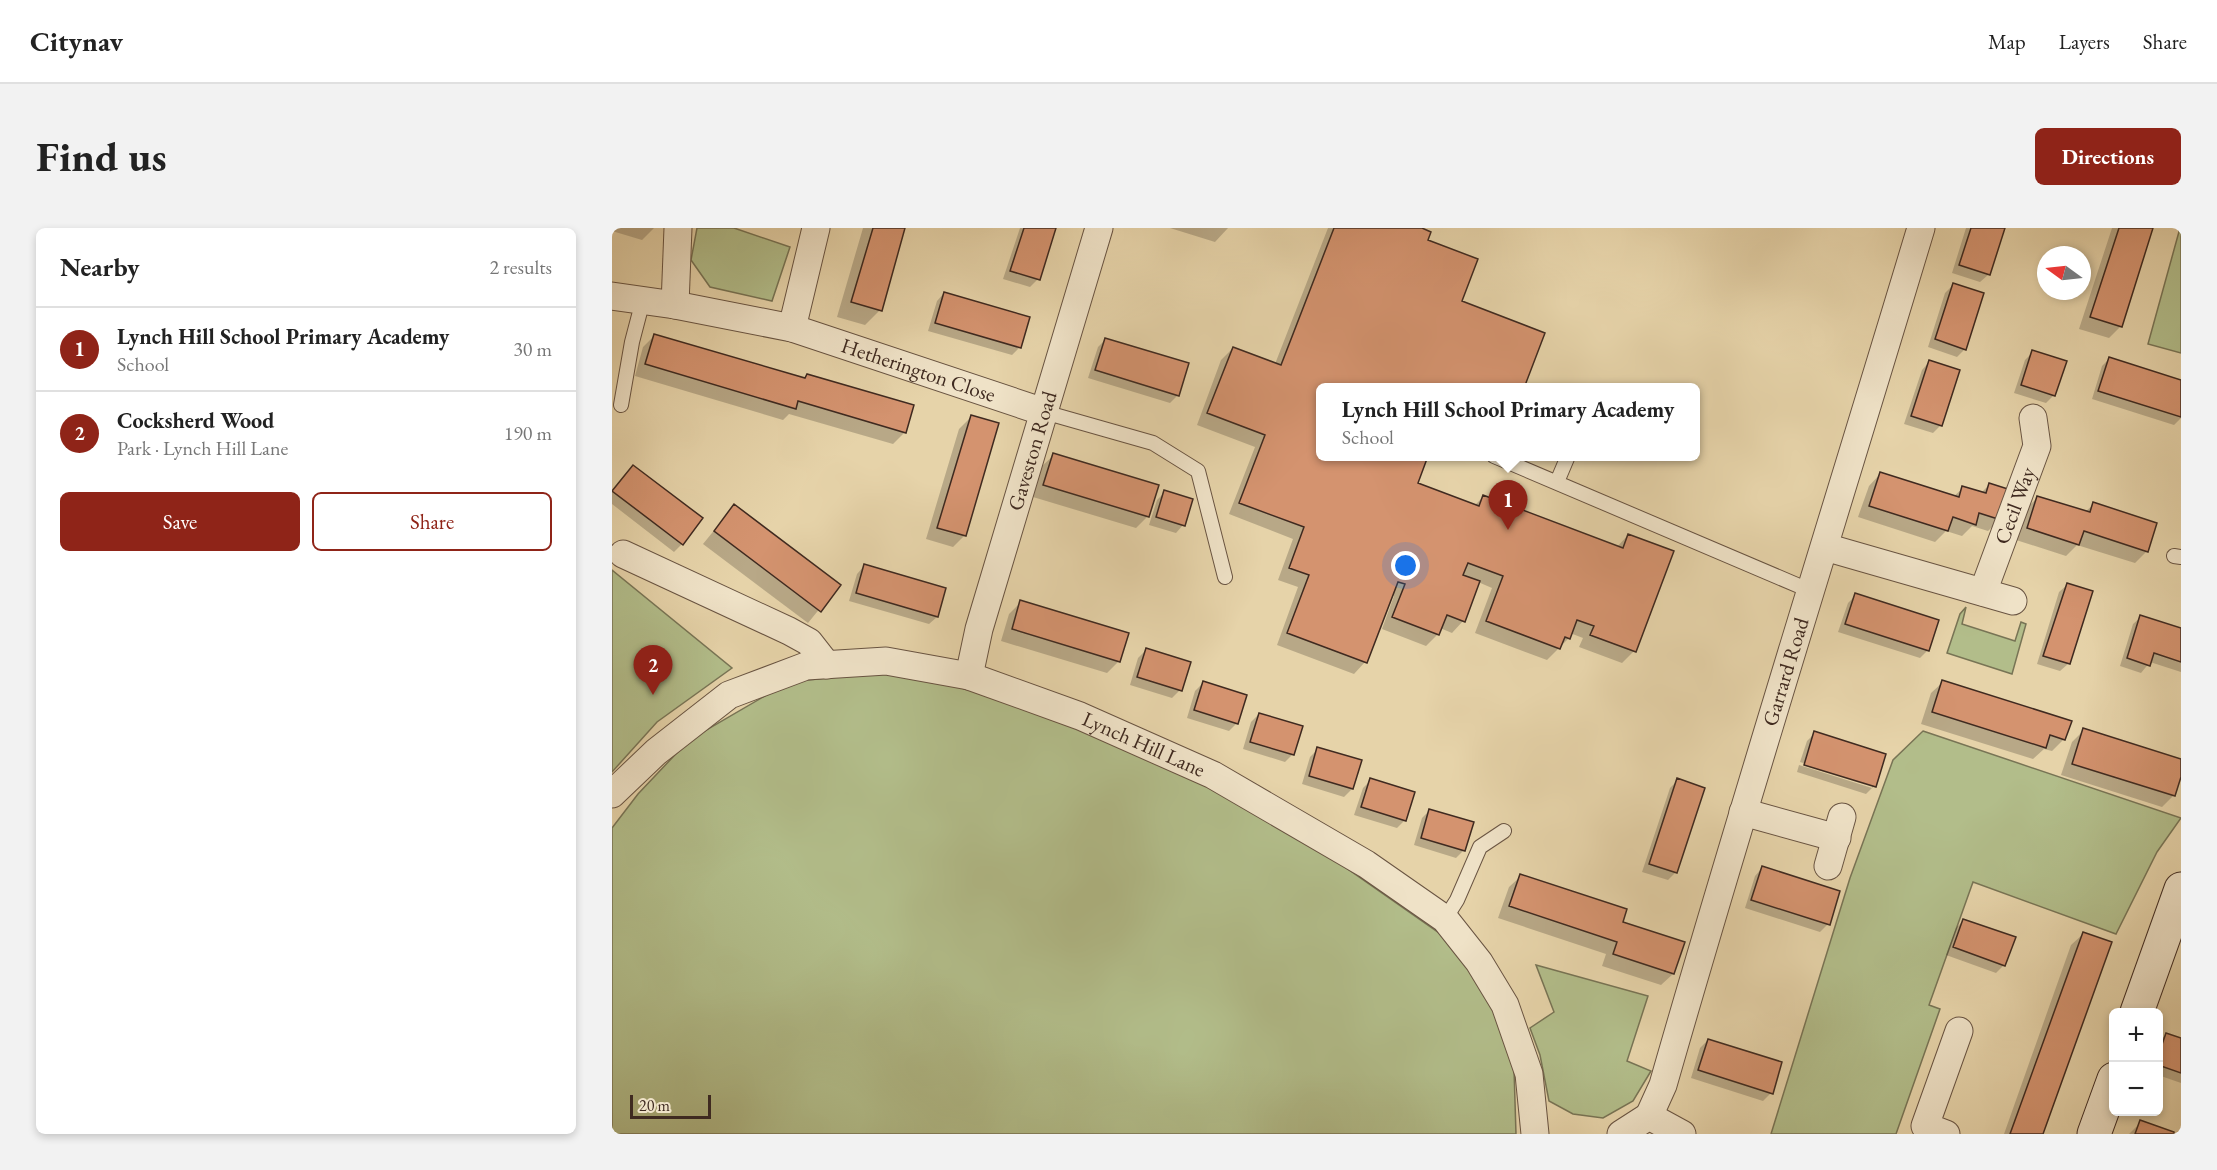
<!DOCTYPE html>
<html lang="en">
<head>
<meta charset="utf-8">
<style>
  :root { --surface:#fff; --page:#f2f2f2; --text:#222; --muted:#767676; --line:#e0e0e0; --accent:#8f2418 }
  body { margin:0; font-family:"EB Garamond",serif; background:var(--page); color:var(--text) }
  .controls { position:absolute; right:18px; bottom:18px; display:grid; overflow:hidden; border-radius:9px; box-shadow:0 3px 9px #0003 }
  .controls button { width:54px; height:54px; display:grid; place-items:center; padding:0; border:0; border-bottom:2px solid var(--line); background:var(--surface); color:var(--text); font:30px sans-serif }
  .compass { position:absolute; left:1425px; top:18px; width:54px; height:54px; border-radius:50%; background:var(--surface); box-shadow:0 3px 9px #0003; rotate:285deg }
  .scale { position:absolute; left:18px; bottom:15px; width:81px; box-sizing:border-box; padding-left:6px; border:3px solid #3f2a20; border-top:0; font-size:16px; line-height:21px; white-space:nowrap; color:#3f2a20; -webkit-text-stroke:4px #efe2c7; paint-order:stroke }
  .you { position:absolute; left:794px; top:338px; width:21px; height:21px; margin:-15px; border:4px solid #fff; border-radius:50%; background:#1a73e8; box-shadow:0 0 0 9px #1a73e833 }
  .badge { display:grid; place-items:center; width:39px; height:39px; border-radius:50%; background:var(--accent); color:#fff; font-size:20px; font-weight:700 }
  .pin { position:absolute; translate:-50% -50px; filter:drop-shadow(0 2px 3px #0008) }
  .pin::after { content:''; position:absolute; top:32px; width:21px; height:18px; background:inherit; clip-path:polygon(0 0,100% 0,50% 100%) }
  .popup { position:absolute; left:704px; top:155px; width:384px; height:78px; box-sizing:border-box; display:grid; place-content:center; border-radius:9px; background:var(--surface); filter:drop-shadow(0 2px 4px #0005); font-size:20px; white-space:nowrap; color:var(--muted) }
  .popup b { font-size:22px; color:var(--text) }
  .popup::after { content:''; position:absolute; left:50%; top:100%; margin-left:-12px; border:12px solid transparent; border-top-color:var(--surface) }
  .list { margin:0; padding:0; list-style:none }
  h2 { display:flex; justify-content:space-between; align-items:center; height:78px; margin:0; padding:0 24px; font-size:26px }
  h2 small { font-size:20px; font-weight:400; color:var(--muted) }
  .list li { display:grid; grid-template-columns:39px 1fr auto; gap:18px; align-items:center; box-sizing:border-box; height:84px; padding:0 24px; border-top:2px solid var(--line) }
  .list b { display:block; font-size:22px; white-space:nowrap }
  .list p { margin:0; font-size:20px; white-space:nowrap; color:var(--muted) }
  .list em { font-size:20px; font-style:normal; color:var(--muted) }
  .actions { display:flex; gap:12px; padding:18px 24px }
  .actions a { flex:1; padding:14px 0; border:2px solid var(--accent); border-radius:9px; text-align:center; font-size:21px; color:var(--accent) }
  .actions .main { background:var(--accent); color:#fff }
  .map { position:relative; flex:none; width:1569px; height:906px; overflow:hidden; border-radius:9px }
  header { display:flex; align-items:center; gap:36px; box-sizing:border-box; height:84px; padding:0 30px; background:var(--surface); border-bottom:2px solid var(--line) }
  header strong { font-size:28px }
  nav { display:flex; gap:33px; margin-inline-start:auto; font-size:21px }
  .intro { display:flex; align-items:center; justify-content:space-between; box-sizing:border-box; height:144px; padding:0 36px }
  h1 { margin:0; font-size:42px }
  .button { padding:15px 27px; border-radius:9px; background:var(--accent); color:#fff; font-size:21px; font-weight:700 }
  main { display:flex; gap:36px; padding:0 36px }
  aside { flex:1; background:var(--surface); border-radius:9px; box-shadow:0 3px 9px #0003 }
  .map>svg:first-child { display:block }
  .green { fill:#b2bd8a; stroke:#787455; stroke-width:1.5 }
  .shadow { fill:#0003 }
  .building { fill:#d4936f; stroke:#3f2a20; stroke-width:1.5 }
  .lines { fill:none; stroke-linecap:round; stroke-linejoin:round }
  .lane-casing { stroke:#695442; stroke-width:16 }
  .street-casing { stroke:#695442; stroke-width:29 }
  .secondary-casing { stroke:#3f2a20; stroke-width:35 }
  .lane { stroke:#efe2c7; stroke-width:14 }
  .street { stroke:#efe2c7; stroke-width:27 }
  .secondary { stroke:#efe2c7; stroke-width:33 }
  .labels { text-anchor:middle; stroke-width:5; stroke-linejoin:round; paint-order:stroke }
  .street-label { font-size:21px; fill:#3f2a20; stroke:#efe2c7 }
</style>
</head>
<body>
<header>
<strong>Citynav</strong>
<nav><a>Map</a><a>Layers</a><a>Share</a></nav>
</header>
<div class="intro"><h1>Find us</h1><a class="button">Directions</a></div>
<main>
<aside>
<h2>Nearby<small>2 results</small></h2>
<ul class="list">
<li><span class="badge">1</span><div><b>Lynch Hill School Primary Academy</b><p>School</p></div><em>30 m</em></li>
<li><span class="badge">2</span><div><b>Cocksherd Wood</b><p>Park · Lynch Hill Lane</p></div><em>190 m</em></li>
</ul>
<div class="actions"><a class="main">Save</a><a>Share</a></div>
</aside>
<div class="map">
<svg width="1569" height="906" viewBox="0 0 1569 906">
  <rect width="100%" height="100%" fill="#e6d3a9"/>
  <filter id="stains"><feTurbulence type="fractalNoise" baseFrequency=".00333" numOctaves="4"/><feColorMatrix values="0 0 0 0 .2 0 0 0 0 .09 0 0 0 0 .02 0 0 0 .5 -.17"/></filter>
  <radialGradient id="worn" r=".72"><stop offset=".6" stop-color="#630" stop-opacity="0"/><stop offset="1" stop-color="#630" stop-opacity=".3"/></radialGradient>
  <path class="green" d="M85,0H122L178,19L160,73L98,59L79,32Z
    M1568,0H1569V125L1536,116Z
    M0,342L120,440L45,494L0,544Z
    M1354,379L1350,396L1403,413L1409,394L1414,396L1400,446L1335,425L1348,386Z
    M284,443L388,465L653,583L837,712L901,809L904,906H0V600L26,566L77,512L177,454Z
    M1311,503L1569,590L1545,624L1504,706L1361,654L1317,777L1328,781L1284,906H1159L1238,650L1281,532Z
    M924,737L1036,768L1015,833L1039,843L1021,873L991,890L961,886L937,873L928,827L918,800L942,784Z"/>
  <path class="shadow" d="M0,0H42L30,12L0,3Z
    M251,0H292L268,82L253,97L225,89Z
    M408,0H443L426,51L418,59L391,51Z
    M558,0H616L603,14Z
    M716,0H806L708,160V228L804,256L862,278L871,269L1005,319L1016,307L1060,324L1022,423L1010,435L967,419L971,410L958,405L957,410L935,432L863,405L880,360L866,354L851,393L840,405L828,400L826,406L814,418L770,401L782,368L779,367L753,434L742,446L665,417L686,359L666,352L681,311L617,286L643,219L585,197L609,132L621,120L663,136Z
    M1354,0H1391L1376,47L1368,54L1340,45Z
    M1500,0H1540L1509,98L1497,110L1467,101Z
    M1341,57L1353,121L1345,129L1316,119L1333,65Z
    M332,65L408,119L400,127L316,103L325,73Z
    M43,107L192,151L195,148L293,204L281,216L177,186L171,192L23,148L31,119Z
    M494,111L566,167L558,175L476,150L486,119Z
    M1421,124L1442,167L1434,175L1402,165L1413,132Z
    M1498,130L1569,153V190L1562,197L1480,171L1490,138Z
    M1317,134L1329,197L1321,205L1292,196L1310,142Z
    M359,189L353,307L341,319L314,311L347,201Z
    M442,227L536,288L524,300L421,269L430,238Z
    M21,239L70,316L62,324L0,276V263Z
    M1268,246L1341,269L1351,260L1369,265L1377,257L1388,291L1376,303L1360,298L1350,308L1334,303L1323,314L1246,289L1257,258Z
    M553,264L571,297L564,305L537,297L545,272Z
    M1426,269L1473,284L1482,276L1535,323L1523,335L1465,317L1454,328L1404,312L1414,281Z
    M122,278L227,357L196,395L91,316Z
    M252,338L325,389L317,396L237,373L245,346Z
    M1455,357L1479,364L1456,436L1448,443L1425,436L1447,364Z
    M1244,367L1316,422L1308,430L1226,404L1236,375Z
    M409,374L507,433L495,445L389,413L397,386Z
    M1529,389L1569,401V444L1538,434L1529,445L1508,438L1521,396Z
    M534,422L568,462L560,470L518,457L526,430Z
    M1331,454L1452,511L1440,523L1432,521L1421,531L1309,496L1319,465Z
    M591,455L625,495L617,503L575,490L583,463Z
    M647,486L681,526L673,534L631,521L639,494Z
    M1472,502L1569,533V544L1561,568L1550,579L1449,547L1460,514Z
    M1203,505L1262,558L1254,566L1185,544L1187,537L1260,560V556L1188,534L1195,513Z
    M706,521L748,533L740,561L732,569L690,556L698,529Z
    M759,552L793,592L785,600L742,587L751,560Z
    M1066,552L1064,644L1056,652L1030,644L1058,560Z
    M818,582L852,622L844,630L802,617L810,590Z
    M1150,640L1216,696L1208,704L1133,680L1143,648Z
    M909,648L1009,694L1071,715L1061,746L1049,757L990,738L994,726L886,690L897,659Z
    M1352,692L1392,737L1384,745L1334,727L1344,700Z
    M1471,706L1430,906H1392L1459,717Z
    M1554,806L1569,811V855L1546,847V815Z
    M1096,812L1159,865L1151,873L1079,850L1088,820Z
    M1529,894L1560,906H1517Z"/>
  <path class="building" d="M261,0H293L270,83L239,74Z
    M412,0H444L428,52L398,43Z
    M722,0H810L819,4L816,12L866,31L850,73L933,105L912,160H708V228H816L806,255L867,278L871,267L1011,320L1016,306L1062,323L1024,424L978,407L982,398L965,392L958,411L953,409L948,421L874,393L891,348L856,335L851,347L868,353L853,394L835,387L827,407L780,389L793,356L786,354L755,435L675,405L697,347L677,340L692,299L627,275L653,207L595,185L621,119L669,137Z
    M1359,0H1393L1378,47L1347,37Z
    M1507,0H1541L1510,99L1478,89Z
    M1341,55L1372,65L1354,122L1323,111Z
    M332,64L418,89L409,120L323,95Z
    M42,106L193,150L195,146L302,177L294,205L186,173L184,181L33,136Z
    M493,110L577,135L567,168L483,142Z
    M1420,122L1455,133L1443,168L1409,157Z
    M1497,129L1569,152V189L1486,163Z
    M1317,132L1348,142L1330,198L1299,188Z
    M359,187L387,195L354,308L325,300Z
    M441,225L547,257L537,289L431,257Z
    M21,237L91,290L71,317L0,263Z
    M1268,244L1347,269L1350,258L1374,265L1377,255L1399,262L1389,292L1367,285L1364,297L1341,289L1336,303L1257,278Z
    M552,262L581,271L573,298L544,289Z
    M1425,268L1478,284L1481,274L1545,295L1536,324L1472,303L1467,317L1415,300Z
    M122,276L229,357L209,384L102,303Z
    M252,336L334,360L326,389L244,365Z
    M1455,355L1481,363L1458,436L1431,428Z
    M1243,365L1327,392L1317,423L1233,396Z
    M408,372L517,405L508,434L400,401Z
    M1528,387L1569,400V434L1542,425L1538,438L1515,430Z
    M534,420L579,434L570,463L525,449Z
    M1330,452L1460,493L1453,512L1438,507L1434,520L1320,484Z
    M591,453L635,467L626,496L582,482Z
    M647,485L691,498L682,527L638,514Z
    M1471,500L1569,531V549L1563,568L1460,536Z
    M1202,503L1274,526L1264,559L1192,537Z
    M705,519L750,532L741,561L697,548Z
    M758,550L803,564L794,593L749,579Z
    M1065,550L1093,560L1065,645L1037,636Z
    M817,581L862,594L853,623L809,610Z
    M1150,638L1228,663L1218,697L1139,672Z
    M908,646L1015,681L1011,694L1073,714L1062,746L1001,726L1005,714L897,678Z
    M1351,691L1404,709L1393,738L1341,719Z
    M1471,704L1500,714L1431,906H1398Z
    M1554,805L1569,810V845L1546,837V828Z
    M1096,811L1170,834L1161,866L1086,842Z
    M1528,892L1562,904V906H1523Z"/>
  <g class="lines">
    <defs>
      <path id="lane" d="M9,177L20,114L31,72
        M432,184L541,215L586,243L613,349
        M882,228L1199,363
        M945,254L956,228
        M1562,328L1569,329
        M833,691L845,672L868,619L892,603"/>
      <g id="street">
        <path id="s1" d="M0,68L63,77L180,100L432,184"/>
        <path d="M63,77L66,0"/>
        <path d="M180,100L204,0"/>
        <path d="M1213,319L1401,373"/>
        <path d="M11,326L177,403L197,414L215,437"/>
        <path id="s2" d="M1371,364L1425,218L1421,190"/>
        <path id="s3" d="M357,448L367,401L487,0"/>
        <path id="s4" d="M0,566L44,524L117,467L194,438L274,433L357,448L468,488L601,547L754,636L833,691L867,734L893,777L917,846L923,906"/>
        <path d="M1131,584L1225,610"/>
        <path d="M1216,638L1230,589"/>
        <path id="s5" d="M1037,888L1051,857C1133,570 1223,286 1309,0"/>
        <path d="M1009,906L1037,888L1070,906"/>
        <path d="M1334,906L1313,898L1347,803"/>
      </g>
      <path id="secondary" d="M1525,784L1569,661
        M1482,906L1502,851"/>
    </defs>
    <use href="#lane" class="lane-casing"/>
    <use href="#street" class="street-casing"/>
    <use href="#secondary" class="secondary-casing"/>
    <use href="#lane" class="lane"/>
    <use href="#street" class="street"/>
    <use href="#secondary" class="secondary"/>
  </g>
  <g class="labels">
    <g class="street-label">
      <text dy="7" stroke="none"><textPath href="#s1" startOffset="316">Hetherington Close</textPath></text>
      <text dy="7" stroke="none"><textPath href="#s3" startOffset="234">Gaveston Road</textPath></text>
      <text dy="7" stroke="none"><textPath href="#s2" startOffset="92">Cecil Way</textPath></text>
      <text dy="7" stroke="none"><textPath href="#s5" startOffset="465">Garrard Road</textPath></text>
      <text dy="7" stroke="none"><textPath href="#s4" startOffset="588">Lynch Hill Lane</textPath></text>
    </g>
  </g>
  <rect width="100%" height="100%" filter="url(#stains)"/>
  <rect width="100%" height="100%" fill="url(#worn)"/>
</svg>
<div class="controls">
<button>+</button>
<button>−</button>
</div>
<svg class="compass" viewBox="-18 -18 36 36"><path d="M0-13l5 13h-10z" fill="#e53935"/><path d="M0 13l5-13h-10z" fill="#767676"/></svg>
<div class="scale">20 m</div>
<div class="you"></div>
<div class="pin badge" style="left:896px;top:302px">1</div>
<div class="popup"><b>Lynch Hill School Primary Academy</b>School</div>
<div class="pin badge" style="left:41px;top:467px">2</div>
</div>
</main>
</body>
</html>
